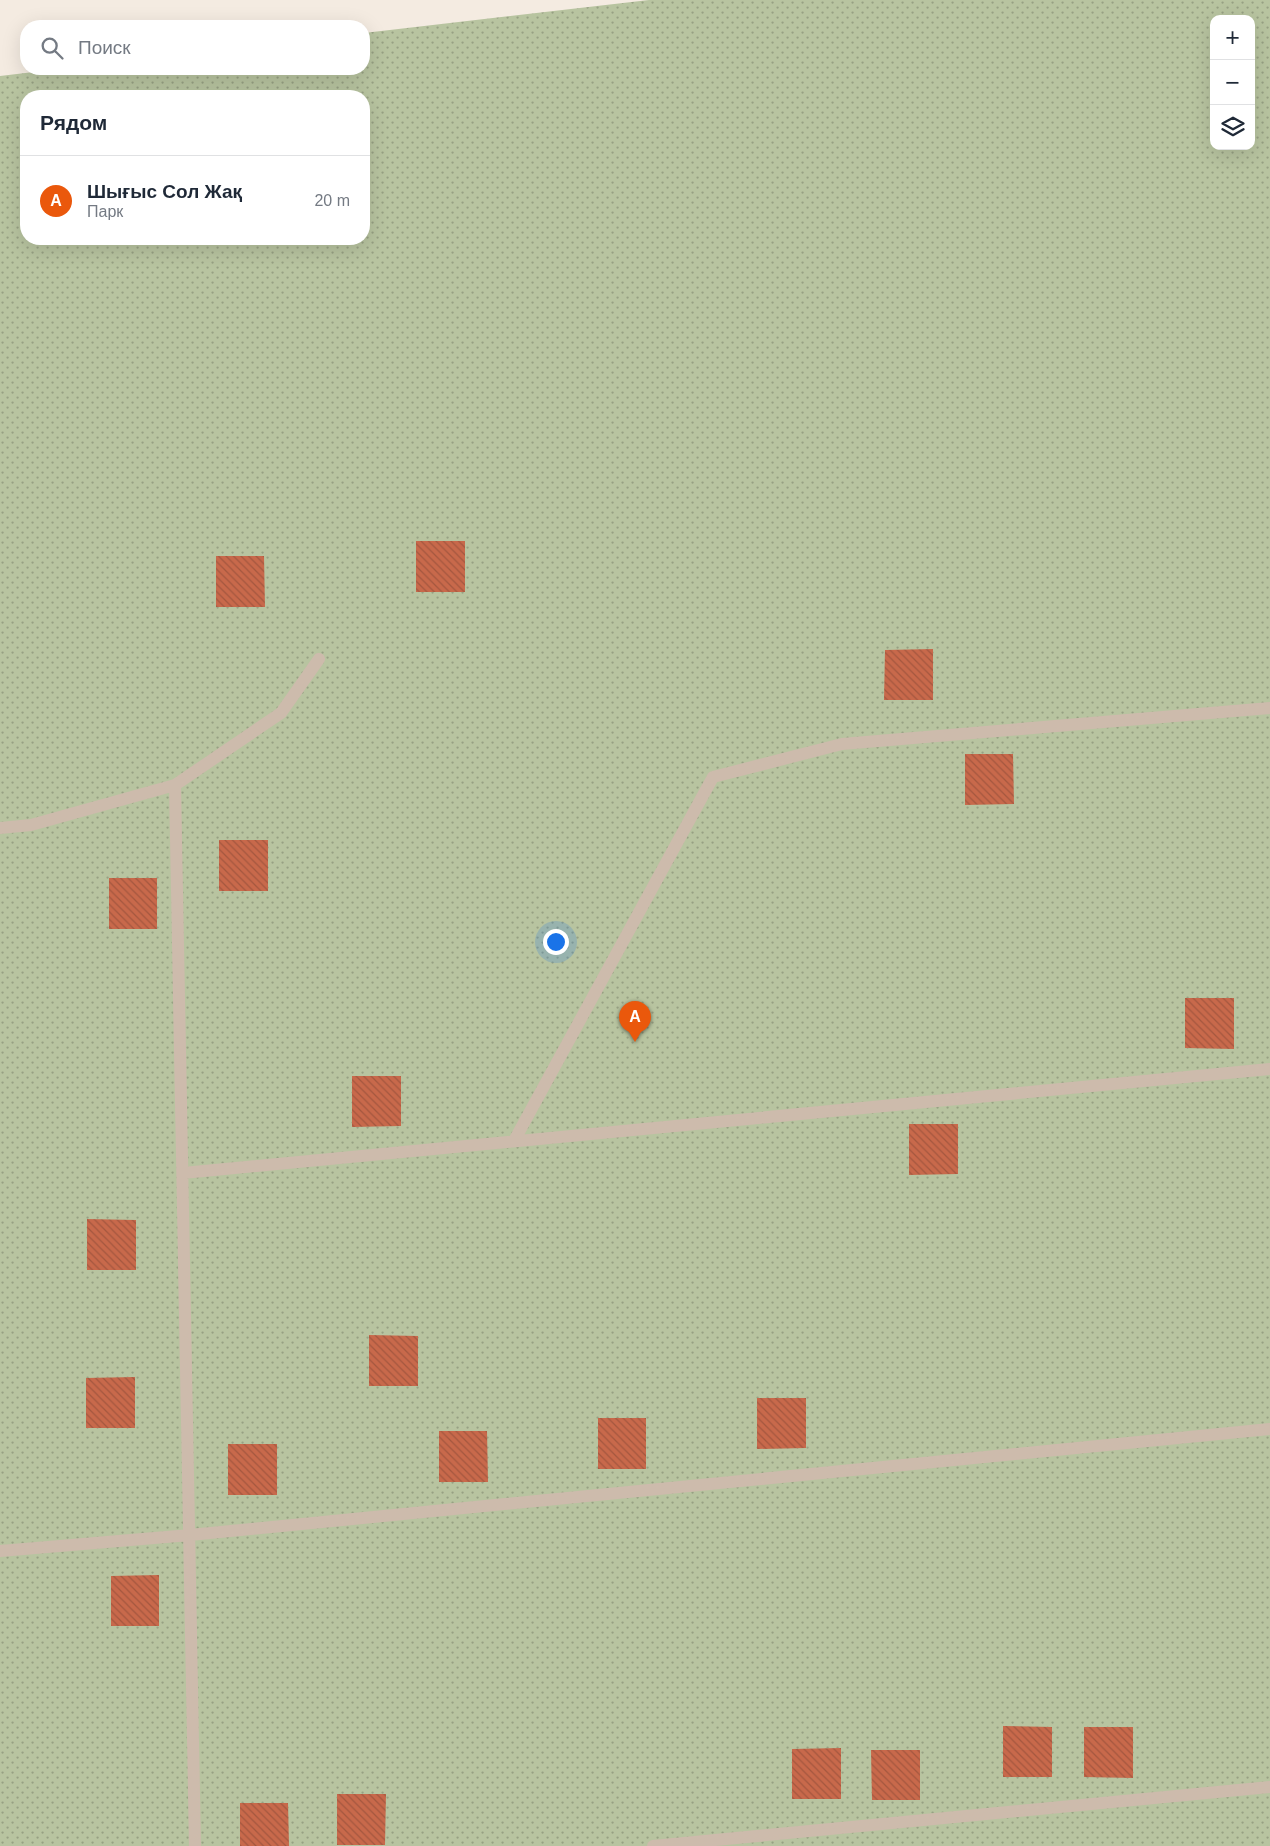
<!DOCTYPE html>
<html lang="ru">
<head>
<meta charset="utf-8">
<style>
  :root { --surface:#fff; --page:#f2f2f3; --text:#1f2937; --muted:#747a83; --line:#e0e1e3; --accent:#ea580c }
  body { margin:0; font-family:Arial,sans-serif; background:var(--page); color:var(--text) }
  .controls { position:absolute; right:15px; top:15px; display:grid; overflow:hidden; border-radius:10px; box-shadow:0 5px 20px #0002 }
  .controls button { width:45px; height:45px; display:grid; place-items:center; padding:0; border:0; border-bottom:1px solid var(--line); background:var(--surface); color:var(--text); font:25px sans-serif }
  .you { position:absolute; left:555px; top:941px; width:18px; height:18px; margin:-12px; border:4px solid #fff; border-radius:50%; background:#1a73e8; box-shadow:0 0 0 8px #1a73e833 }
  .badge { display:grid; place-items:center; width:32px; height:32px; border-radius:50%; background:var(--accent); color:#fff; font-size:16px; font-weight:700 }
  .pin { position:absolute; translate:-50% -41px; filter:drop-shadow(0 1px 2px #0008) }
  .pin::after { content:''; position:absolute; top:26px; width:18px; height:15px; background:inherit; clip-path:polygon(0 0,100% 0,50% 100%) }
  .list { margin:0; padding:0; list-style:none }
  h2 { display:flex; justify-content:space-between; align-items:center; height:65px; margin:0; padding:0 20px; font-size:21px }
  h2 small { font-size:16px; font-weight:400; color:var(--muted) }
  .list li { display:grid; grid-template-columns:32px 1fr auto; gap:15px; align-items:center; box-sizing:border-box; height:90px; padding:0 20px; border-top:1px solid var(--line) }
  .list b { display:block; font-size:19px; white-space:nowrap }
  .list p { margin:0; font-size:16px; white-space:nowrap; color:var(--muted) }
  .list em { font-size:16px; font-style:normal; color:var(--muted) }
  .icon { flex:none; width:28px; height:28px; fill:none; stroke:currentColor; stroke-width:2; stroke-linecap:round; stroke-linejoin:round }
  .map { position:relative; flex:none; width:1270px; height:1846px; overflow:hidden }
  .search { position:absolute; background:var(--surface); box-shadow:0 5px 20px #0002; left:20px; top:20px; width:350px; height:55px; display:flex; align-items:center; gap:12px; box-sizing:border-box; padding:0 18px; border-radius:20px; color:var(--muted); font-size:19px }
  .panel { position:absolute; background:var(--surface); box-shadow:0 5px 20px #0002; left:20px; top:90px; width:350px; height:155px; border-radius:20px }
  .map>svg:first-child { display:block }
  .garden { fill:url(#garden-dots); fill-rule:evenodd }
  .building { fill:url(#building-back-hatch) }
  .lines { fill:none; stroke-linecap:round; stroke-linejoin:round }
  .minor { stroke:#cdbbac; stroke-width:12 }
</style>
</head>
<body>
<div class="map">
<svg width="1270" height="1846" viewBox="0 0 1270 1846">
  <defs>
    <pattern id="garden-dots" width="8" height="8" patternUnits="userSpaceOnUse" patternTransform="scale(1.25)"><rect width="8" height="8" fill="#b8c4a0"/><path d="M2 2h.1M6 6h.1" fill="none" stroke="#97a083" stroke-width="1.8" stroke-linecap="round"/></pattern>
    <pattern id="building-back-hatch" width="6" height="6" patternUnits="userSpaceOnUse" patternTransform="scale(1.25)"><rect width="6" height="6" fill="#c8694b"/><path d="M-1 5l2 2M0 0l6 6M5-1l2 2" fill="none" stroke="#a4573f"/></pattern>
  </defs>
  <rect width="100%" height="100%" fill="#f4ebe1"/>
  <path class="garden" d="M649,0H1270V1846H0V76L59,69H364V33ZM1214,19H1251V146H1214ZM26,96H364V239H26Z"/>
  <path class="building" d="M416,541H465V592H416Z
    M216,556H264L265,607H216Z
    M933,649V700H884L885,650Z
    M965,754H1013L1014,804L965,805Z
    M219,840H268V891H219Z
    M109,878H157V929H109Z
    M1185,998H1234V1049L1185,1048Z
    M352,1076H401V1126L352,1127Z
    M909,1124H958V1174L909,1175Z
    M87,1219L136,1220V1270H87Z
    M369,1335L418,1336V1386H369Z
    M135,1377V1428H86V1378Z
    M757,1398H806V1448L757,1449Z
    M598,1418H646V1469H598Z
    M439,1431H487L488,1482H439Z
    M228,1444H277V1495H228Z
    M159,1575V1626H111V1576Z
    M1003,1726L1052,1727V1777H1003Z
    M1084,1727H1133V1778L1084,1777Z
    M841,1748V1799H792V1749Z
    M871,1750H920V1800H872Z
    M337,1794H386L385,1845H337Z
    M240,1803H288L289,1846H240Z"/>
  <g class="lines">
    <path class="minor" d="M175,785L195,1846
      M0,828L31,825L175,785L281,713L319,659
      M514,1141L713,777L842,744L1270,708
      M183,1173L1270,1069
      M0,1551L190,1535L1270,1429
      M653,1846L1270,1787"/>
  </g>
</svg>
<div class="controls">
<button>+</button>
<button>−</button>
<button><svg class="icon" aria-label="layers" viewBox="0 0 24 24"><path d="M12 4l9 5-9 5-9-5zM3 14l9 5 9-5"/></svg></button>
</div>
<div class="you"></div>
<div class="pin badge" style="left:635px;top:1042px">A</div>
<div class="search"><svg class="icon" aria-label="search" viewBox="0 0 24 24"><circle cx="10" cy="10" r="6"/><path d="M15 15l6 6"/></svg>Поиск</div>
<section class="panel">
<h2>Рядом<small></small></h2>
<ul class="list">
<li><span class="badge">A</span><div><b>Шығыс Сол Жақ</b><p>Парк</p></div><em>20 m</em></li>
</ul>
</section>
</div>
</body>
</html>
